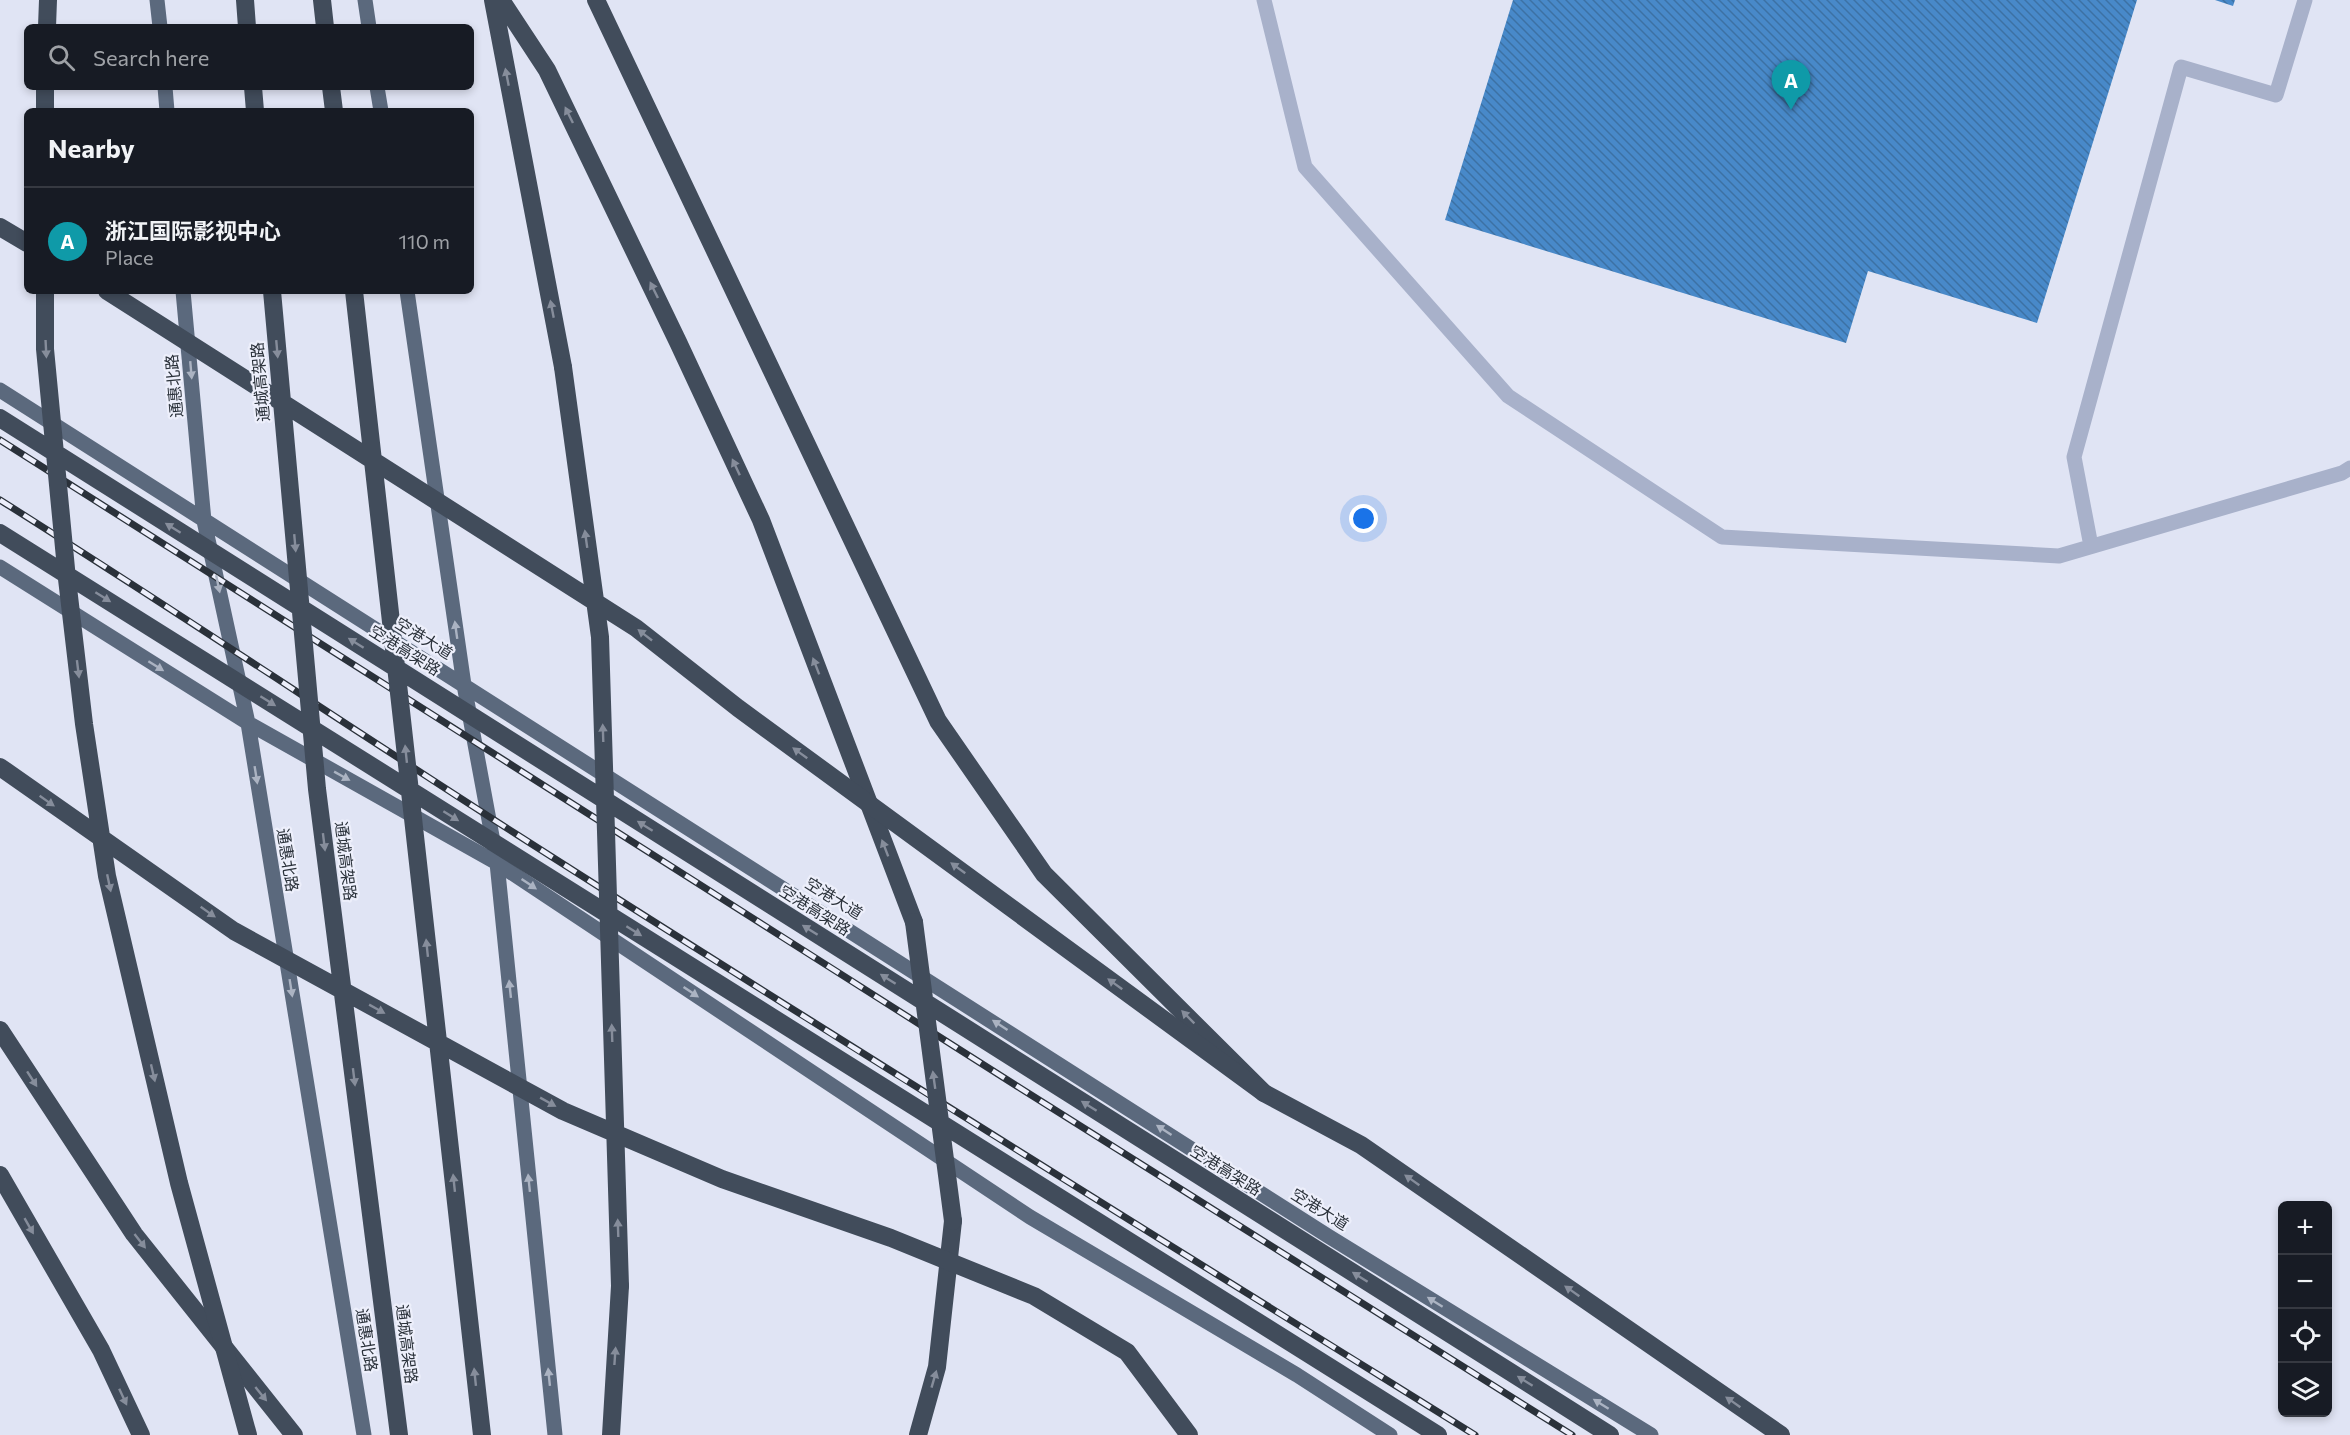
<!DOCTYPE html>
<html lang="en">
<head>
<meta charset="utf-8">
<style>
  :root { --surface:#171b24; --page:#242831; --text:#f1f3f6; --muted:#9ea1a6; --line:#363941; --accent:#2563eb }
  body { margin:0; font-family:Commissioner,"Noto Sans SC",sans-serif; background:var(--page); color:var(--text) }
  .controls { position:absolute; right:18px; bottom:18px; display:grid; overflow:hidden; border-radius:9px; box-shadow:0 3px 9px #0003 }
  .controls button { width:54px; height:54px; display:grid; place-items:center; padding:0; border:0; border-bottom:2px solid var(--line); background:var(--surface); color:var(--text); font:30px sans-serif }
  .you { position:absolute; left:1364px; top:519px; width:21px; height:21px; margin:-15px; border:4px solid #fff; border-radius:50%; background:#1a73e8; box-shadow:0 0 0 9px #1a73e833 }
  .badge { display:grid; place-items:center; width:39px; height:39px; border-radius:50%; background:var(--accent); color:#fff; font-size:20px; font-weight:700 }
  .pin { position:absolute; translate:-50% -50px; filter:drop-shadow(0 2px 3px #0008) }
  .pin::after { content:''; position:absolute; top:32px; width:21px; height:18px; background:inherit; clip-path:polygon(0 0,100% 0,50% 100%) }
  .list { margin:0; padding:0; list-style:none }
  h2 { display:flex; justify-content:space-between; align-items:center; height:78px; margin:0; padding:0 24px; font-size:26px }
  h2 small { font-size:20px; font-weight:400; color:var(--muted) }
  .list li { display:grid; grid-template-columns:39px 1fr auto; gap:18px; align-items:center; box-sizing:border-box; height:108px; padding:0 24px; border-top:2px solid var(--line) }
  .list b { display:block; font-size:22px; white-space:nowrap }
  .list p { margin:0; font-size:20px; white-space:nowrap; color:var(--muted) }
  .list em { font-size:20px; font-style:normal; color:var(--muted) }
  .icon { flex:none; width:33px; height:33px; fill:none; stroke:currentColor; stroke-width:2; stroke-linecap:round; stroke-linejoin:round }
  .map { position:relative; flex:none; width:2350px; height:1435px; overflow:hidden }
  .search { position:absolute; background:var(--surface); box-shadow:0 3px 9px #0003; left:24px; top:24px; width:450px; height:66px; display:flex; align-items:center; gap:15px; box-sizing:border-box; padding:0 21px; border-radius:9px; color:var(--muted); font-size:22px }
  .panel { position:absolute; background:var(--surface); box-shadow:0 3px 9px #0003; left:24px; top:108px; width:450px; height:186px; border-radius:9px }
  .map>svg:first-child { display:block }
  .building { fill:url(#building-back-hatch) }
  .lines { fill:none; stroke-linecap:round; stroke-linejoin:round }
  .street { stroke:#a8b1ca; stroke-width:15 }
  .primary { stroke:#5b697d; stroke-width:15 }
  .highway { stroke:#414c5b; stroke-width:18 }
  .rail-casing { stroke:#2a313a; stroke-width:7 }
  .rail { stroke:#edeffb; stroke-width:4.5; stroke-dasharray:14; stroke-linecap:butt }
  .highway-bridge { stroke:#414c5b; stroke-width:18 }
  .oneway { fill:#868d9b }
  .oneway2 { fill:#abb3c2 }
  .labels { text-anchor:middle; stroke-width:4.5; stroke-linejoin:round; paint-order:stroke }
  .street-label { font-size:16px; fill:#2a313a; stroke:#edeffb }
</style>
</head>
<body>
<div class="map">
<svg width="2350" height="1435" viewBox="0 0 2350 1435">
  <defs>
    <pattern id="building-back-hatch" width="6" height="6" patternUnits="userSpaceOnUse" patternTransform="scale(1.5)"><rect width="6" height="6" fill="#4889c9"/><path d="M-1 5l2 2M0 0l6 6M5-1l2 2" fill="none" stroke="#3c71a4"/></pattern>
  </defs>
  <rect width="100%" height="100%" fill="#e0e4f4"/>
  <path class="building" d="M1513,0H2137L2037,323L1868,271L1846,343L1445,220Z
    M2215,0H2235L2233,6Z"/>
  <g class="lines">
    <path class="street" d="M1264,0L1305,167L1508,396L1722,537L2059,556L2342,473L2350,468
      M2091,546L2074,457L2181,67L2276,95L2305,0"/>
    <path class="primary" d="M157,0L160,27
      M365,0L369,27
      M165,87L167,111
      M377,87L381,111
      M183,291L204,521L248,723L364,1435
      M407,291L464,685L497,863L555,1435
      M0,390L1328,1236L1651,1435
      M0,567L248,723L497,863L1030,1217L1297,1375L1390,1435"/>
    <path class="highway" d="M245,0L247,27
      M322,0L325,27
      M493,0L563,367
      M501,0L547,70L678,342L761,520L914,922
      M596,0L938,721L1044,874L1264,1093L1361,1145L1781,1435
      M47,27L48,0
      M45,87V111
      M253,87L255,111
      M331,87L334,111
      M0,227L27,243
      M0,1030L134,1234L294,1435
      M0,1175L101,1350L141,1435
      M611,1435L620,1286
      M918,1435L937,1367L953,1221"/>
    <defs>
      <path id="rail" d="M0,440L1020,1088L1572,1435
        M0,500C173,609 343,723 516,834C834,1037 1155,1236 1475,1435"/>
    </defs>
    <use href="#rail" class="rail-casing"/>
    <use href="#rail" class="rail"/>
    <path class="highway-bridge" d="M45,291V349L67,579L84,724L107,876L179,1183L248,1435
      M107,291L636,628L738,708L1264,1093
      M272,291L317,789L399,1435
      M354,291L482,1435
      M563,367L600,637L620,1286
      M0,418L1610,1435
      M0,533L1438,1435
      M0,767L234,931L563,1111L722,1179L891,1238L1034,1296L1127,1352L1189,1435
      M914,922L953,1221"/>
  </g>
  <defs><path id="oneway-solid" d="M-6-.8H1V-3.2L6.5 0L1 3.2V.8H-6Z" transform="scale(1.5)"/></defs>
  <g class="oneway">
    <use href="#oneway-solid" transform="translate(507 77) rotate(-101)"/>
    <use href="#oneway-solid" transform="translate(569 115) rotate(-116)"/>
    <use href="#oneway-solid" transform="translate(654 290) rotate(-116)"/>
    <use href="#oneway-solid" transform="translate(552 309) rotate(-101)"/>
    <use href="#oneway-solid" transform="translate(46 349) rotate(87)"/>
    <use href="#oneway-solid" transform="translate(277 349) rotate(85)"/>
    <use href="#oneway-solid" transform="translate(736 467) rotate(-115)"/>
    <use href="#oneway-solid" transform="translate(173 528) rotate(-148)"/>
    <use href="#oneway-solid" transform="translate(586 539) rotate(-98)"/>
    <use href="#oneway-solid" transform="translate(295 543) rotate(85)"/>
    <use href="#oneway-solid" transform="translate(103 597) rotate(32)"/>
    <use href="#oneway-solid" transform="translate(645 635) rotate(-142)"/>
    <use href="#oneway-solid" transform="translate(356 643) rotate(-148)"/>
    <use href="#oneway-solid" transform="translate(816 666) rotate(-111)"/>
    <use href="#oneway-solid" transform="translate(78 669) rotate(83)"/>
    <use href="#oneway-solid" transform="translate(268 701) rotate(32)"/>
    <use href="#oneway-solid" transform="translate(603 733) rotate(-92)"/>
    <use href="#oneway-solid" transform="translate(800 753) rotate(-144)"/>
    <use href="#oneway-solid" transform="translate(406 754) rotate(-96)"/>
    <use href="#oneway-solid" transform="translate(47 801) rotate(35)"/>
    <use href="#oneway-solid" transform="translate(451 816) rotate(32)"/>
    <use href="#oneway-solid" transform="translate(645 826) rotate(-148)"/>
    <use href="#oneway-solid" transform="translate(324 842) rotate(83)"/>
    <use href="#oneway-solid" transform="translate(885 848) rotate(-111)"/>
    <use href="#oneway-solid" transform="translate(958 868) rotate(-144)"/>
    <use href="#oneway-solid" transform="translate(109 883) rotate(78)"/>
    <use href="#oneway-solid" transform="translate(208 912) rotate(35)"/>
    <use href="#oneway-solid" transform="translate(810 930) rotate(-148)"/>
    <use href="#oneway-solid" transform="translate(634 931) rotate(32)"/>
    <use href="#oneway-solid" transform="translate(427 948) rotate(-96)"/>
    <use href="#oneway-solid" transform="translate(888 979) rotate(-148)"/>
    <use href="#oneway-solid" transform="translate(1115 984) rotate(-144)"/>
    <use href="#oneway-solid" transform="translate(377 1009) rotate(29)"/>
    <use href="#oneway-solid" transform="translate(1188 1017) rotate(-135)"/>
    <use href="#oneway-solid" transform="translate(612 1033) rotate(-92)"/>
    <use href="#oneway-solid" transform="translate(153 1073) rotate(77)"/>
    <use href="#oneway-solid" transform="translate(354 1077) rotate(83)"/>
    <use href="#oneway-solid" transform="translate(32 1079) rotate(57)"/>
    <use href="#oneway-solid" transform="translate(934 1080) rotate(-98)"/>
    <use href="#oneway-solid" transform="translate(548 1102) rotate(29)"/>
    <use href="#oneway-solid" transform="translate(1089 1106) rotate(-148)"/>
    <use href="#oneway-solid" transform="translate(1412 1180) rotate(-145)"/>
    <use href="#oneway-solid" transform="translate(454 1183) rotate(-96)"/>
    <use href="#oneway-solid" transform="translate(29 1226) rotate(60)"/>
    <use href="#oneway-solid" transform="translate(618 1228) rotate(-92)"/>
    <use href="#oneway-solid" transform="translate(140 1241) rotate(52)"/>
    <use href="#oneway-solid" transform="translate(1360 1277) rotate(-148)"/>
    <use href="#oneway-solid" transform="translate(1572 1291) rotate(-145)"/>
    <use href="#oneway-solid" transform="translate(615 1356) rotate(-86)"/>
    <use href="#oneway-solid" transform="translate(475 1377) rotate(-96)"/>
    <use href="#oneway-solid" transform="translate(934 1379) rotate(-74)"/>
    <use href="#oneway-solid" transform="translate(1525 1381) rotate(-148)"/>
    <use href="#oneway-solid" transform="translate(261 1394) rotate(51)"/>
    <use href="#oneway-solid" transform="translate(123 1397) rotate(65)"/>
    <use href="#oneway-solid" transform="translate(1733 1402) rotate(-145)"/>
  </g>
  <g class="oneway2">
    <use href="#oneway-solid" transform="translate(191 370) rotate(85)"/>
    <use href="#oneway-solid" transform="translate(218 584) rotate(78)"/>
    <use href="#oneway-solid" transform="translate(456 630) rotate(-98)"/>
    <use href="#oneway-solid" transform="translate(156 666) rotate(32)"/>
    <use href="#oneway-solid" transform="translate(256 775) rotate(81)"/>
    <use href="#oneway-solid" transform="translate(342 776) rotate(29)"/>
    <use href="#oneway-solid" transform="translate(529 884) rotate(34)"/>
    <use href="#oneway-solid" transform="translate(291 988) rotate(81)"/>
    <use href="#oneway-solid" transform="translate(510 989) rotate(-96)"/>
    <use href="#oneway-solid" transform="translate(691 992) rotate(34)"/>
    <use href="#oneway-solid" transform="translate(1000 1025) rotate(-147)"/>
    <use href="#oneway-solid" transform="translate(1164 1130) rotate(-147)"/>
    <use href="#oneway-solid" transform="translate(529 1183) rotate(-96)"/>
    <use href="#oneway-solid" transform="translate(1435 1302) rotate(-148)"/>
    <use href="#oneway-solid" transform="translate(549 1377) rotate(-96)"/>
    <use href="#oneway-solid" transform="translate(1601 1404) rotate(-148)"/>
  </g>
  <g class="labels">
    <g class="street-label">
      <text transform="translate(260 382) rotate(-95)" y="6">通城高架路</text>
      <text transform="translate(174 386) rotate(-95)" y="6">通惠北路</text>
      <text transform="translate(424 638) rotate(32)" y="6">空港大道</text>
      <text transform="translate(405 650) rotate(32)" y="6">空港高架路</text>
      <text transform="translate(288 860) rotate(81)" y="6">通惠北路</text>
      <text transform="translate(346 861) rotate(83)" y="6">通城高架路</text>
      <text transform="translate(834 898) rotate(32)" y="6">空港大道</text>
      <text transform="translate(815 910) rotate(32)" y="6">空港高架路</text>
      <text transform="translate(1226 1170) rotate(32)" y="6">空港高架路</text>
      <text transform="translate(1320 1209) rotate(32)" y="6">空港大道</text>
      <text transform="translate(367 1340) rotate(81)" y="6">通惠北路</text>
      <text transform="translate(407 1344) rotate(83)" y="6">通城高架路</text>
    </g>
  </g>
</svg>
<div class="controls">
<button>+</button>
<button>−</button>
<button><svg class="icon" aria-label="locate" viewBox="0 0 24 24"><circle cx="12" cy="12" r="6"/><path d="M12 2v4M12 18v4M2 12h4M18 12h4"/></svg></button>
<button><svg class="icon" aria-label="layers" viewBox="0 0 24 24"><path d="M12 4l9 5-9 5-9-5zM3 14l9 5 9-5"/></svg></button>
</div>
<div class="you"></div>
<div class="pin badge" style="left:1791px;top:110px;background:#0f9aa8">A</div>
<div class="search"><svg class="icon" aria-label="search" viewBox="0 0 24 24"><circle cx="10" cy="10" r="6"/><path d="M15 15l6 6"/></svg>Search here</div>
<section class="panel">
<h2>Nearby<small></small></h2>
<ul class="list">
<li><span class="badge" style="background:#0f9aa8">A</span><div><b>浙江国际影视中心</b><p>Place</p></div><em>110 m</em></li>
</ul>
</section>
</div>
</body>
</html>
